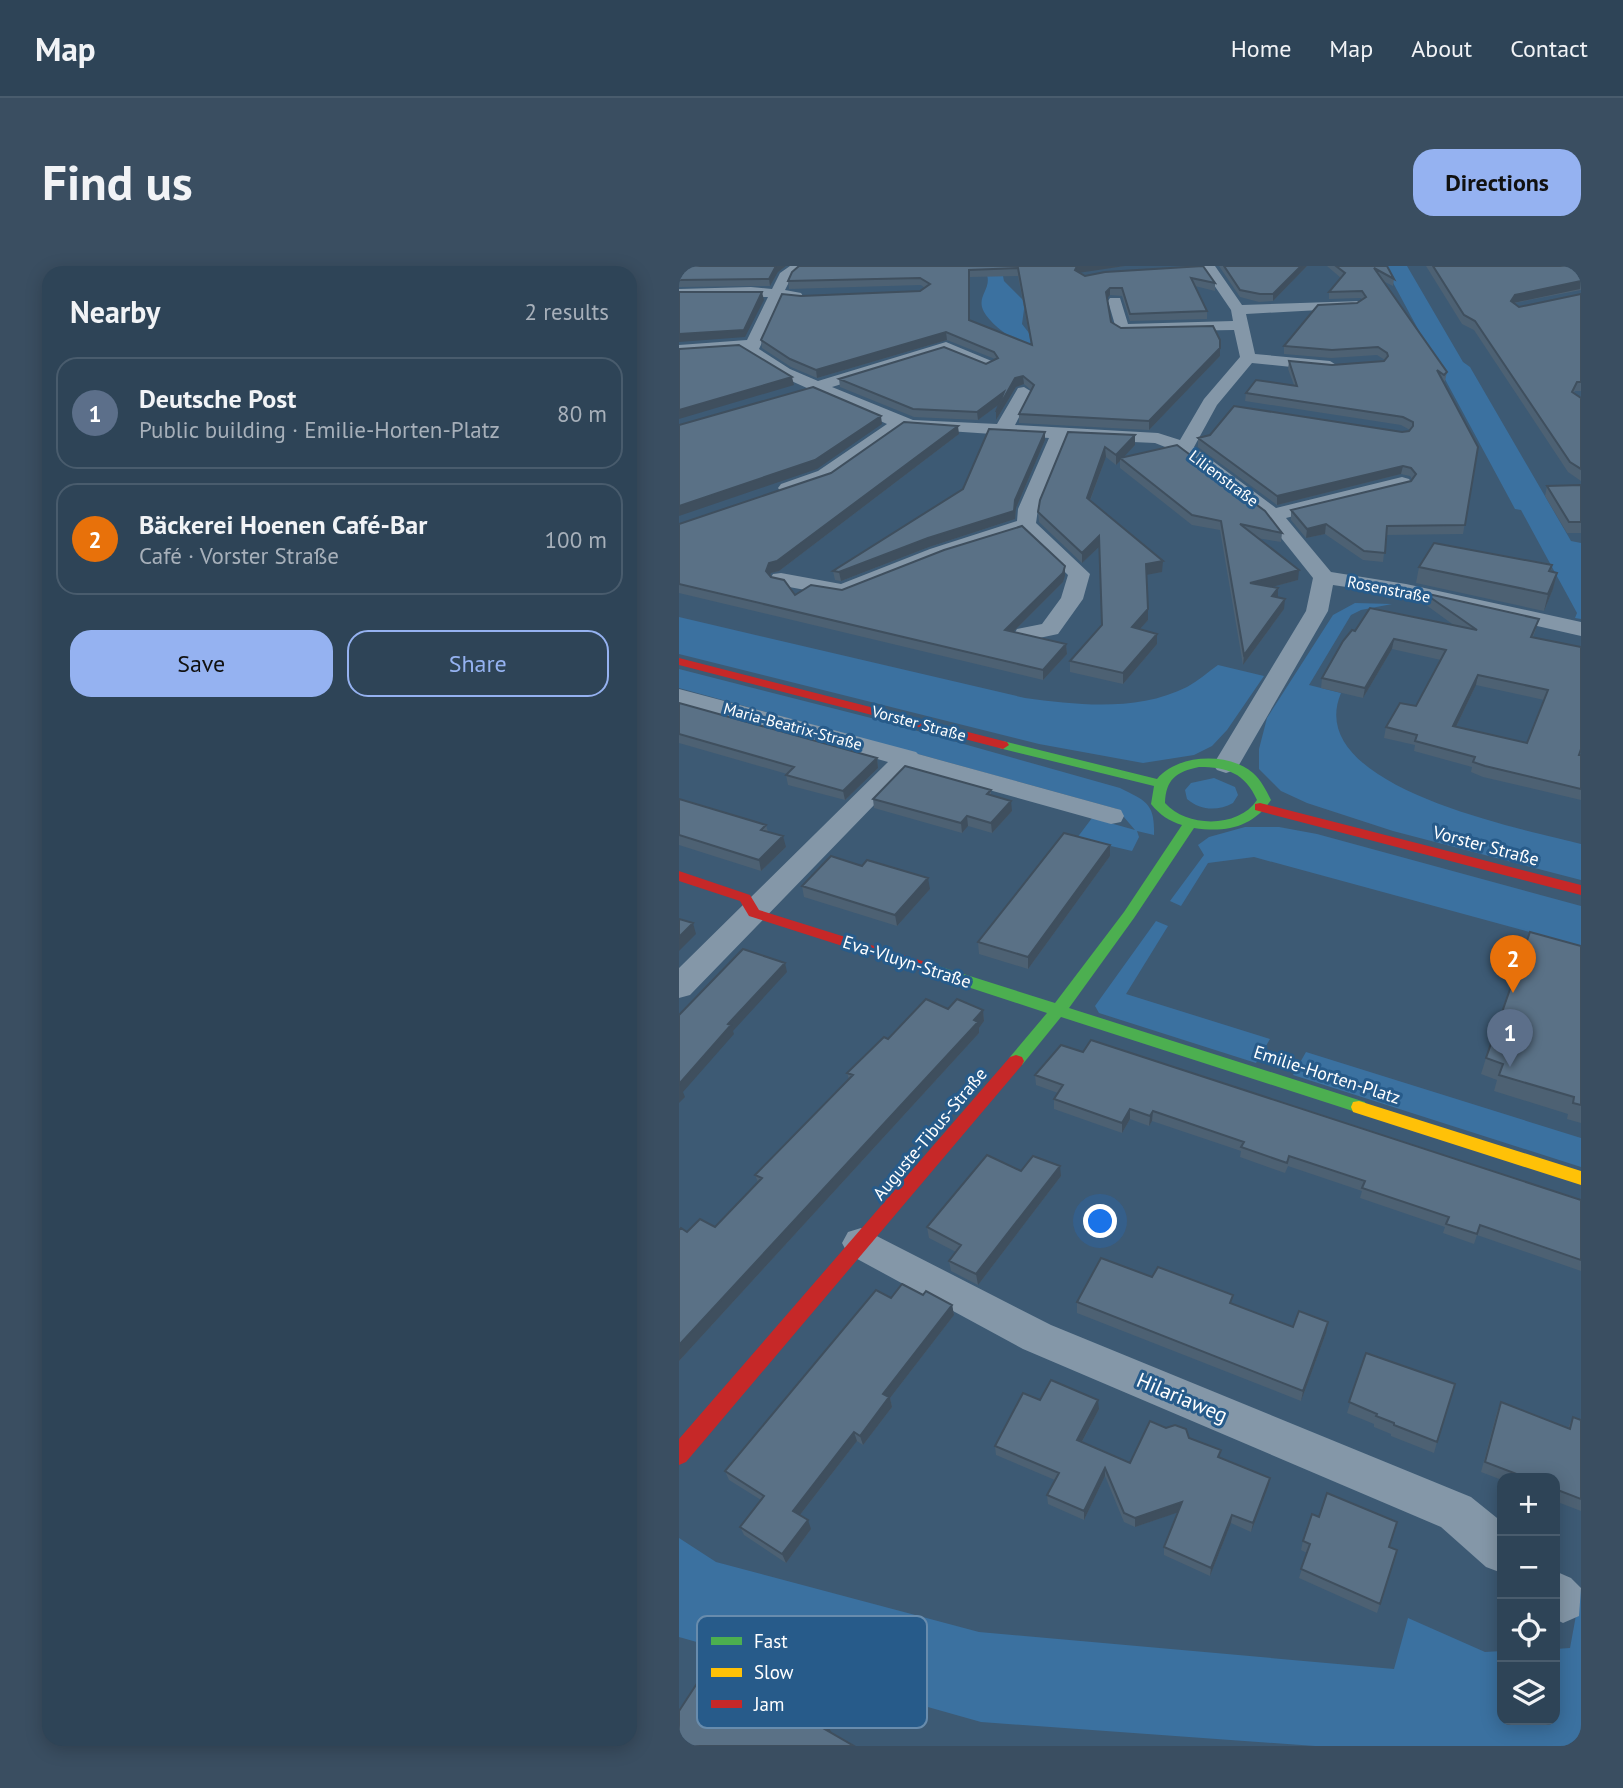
<!DOCTYPE html>
<html lang="en">
<head>
<meta charset="utf-8">
<style>
  :root { --surface:#2e4457; --page:#3a4e61; --text:#f1f3f6; --muted:#a7b0ba; --line:#495c6d; --accent:#95b2f1 }
  body { margin:0; font-family:"PT Sans",sans-serif; background:var(--page); color:var(--text) }
  .controls { position:absolute; right:21px; bottom:21px; display:grid; overflow:hidden; border-radius:14px; box-shadow:0 4px 18px #0003 }
  .controls button { width:63px; height:63px; display:grid; place-items:center; padding:0; border:0; border-bottom:2px solid var(--line); background:var(--surface); color:var(--text); font:35px sans-serif }
  .you { position:absolute; left:422px; top:956px; width:24px; height:24px; margin:-18px; border:5px solid #fff; border-radius:50%; background:#1a73e8; box-shadow:0 0 0 10px #1a73e833 }
  .badge { display:grid; place-items:center; width:46px; height:46px; border-radius:50%; background:var(--accent); color:#fff; font-size:23px; font-weight:700 }
  .pin { position:absolute; translate:-50% -58px; filter:drop-shadow(0 2px 4px #0008) }
  .pin::after { content:''; position:absolute; top:37px; width:24px; height:21px; background:inherit; clip-path:polygon(0 0,100% 0,50% 100%) }
  .list { margin:0; padding:0; list-style:none }
  h2 { display:flex; justify-content:space-between; align-items:center; height:91px; margin:0; padding:0 28px; font-size:30px }
  h2 small { font-size:23px; font-weight:400; color:var(--muted) }
  .list li { display:grid; grid-template-columns:46px 1fr auto; gap:21px; align-items:center; box-sizing:border-box; height:112px; margin:0 14px 14px; padding:0 14px; border:2px solid var(--line); border-radius:21px }
  .list b { display:block; font-size:26px; white-space:nowrap }
  .list p { margin:0; font-size:23px; white-space:nowrap; color:var(--muted) }
  .list em { font-size:23px; font-style:normal; color:var(--muted) }
  .actions { display:flex; gap:14px; padding:21px 28px }
  .actions a { flex:1; padding:16px 0; border:2px solid var(--accent); border-radius:21px; text-align:center; font-size:24px; color:var(--accent) }
  .actions .main { background:var(--accent); color:#111 }
  .icon { flex:none; width:38px; height:38px; fill:none; stroke:currentColor; stroke-width:2; stroke-linecap:round; stroke-linejoin:round }
  .map { position:relative; flex:none; width:902px; height:1480px; overflow:hidden; border-radius:21px }
  header { display:flex; align-items:center; gap:42px; box-sizing:border-box; height:98px; padding:0 35px; background:var(--surface); border-bottom:2px solid var(--line) }
  header strong { font-size:33px }
  nav { display:flex; gap:38px; margin-inline-start:auto; font-size:24px }
  .intro { display:flex; align-items:center; justify-content:space-between; box-sizing:border-box; height:168px; padding:0 42px }
  h1 { margin:0; font-size:49px }
  .button { padding:18px 32px; border-radius:21px; background:var(--accent); color:#111; font-size:24px; font-weight:700 }
  main { display:flex; gap:42px; padding:0 42px }
  aside { flex:1; background:var(--surface); border-radius:21px; box-shadow:0 4px 18px #0003 }
  .map>svg:first-child { display:block }
  .green { fill:#3b71a0 }
  .lines { fill:none; stroke-linecap:round; stroke-linejoin:round }
  .street { fill:#8497a8; fill-rule:evenodd }
  .fast { fill:#4caf50; fill-rule:evenodd }
  .slow { fill:#ffc107; fill-rule:evenodd }
  .jam { fill:#c62828; fill-rule:evenodd }
  .wall { fill:#4d6173; fill-rule:evenodd }
  .shaded-wall { fill:#3f4f5e }
  .building { fill:#5a7186; stroke:#3f4f5e; stroke-width:2; fill-rule:evenodd }
  .labels { text-anchor:middle; stroke-width:6; stroke-linejoin:round; paint-order:stroke }
  .far-street-label { font-size:16px; fill:#fff; stroke:#275b8a }
  .street-label { font-size:18px; fill:#fff; stroke:#275b8a }
  .near-street-label { font-size:21px; fill:#fff; stroke:#275b8a }
  .key { fill:#275b8a; stroke:#688cad; stroke-width:2 }
  .key-label { font-size:19px; fill:#fff }
</style>
</head>
<body>
<header>
<strong>Map</strong>
<nav><a>Home</a><a>Map</a><a>About</a><a>Contact</a></nav>
</header>
<div class="intro"><h1>Find us</h1><a class="button">Directions</a></div>
<main>
<aside>
<h2>Nearby<small>2 results</small></h2>
<ul class="list">
<li><span class="badge" style="background:#5c6f8a">1</span><div><b>Deutsche Post</b><p>Public building · Emilie-Horten-Platz</p></div><em>80 m</em></li>
<li><span class="badge" style="background:#e8710a">2</span><div><b>Bäckerei Hoenen Café-Bar</b><p>Café · Vorster Straße</p></div><em>100 m</em></li>
</ul>
<div class="actions"><a class="main">Save</a><a>Share</a></div>
</aside>
<div class="map">
<svg width="902" height="1480" viewBox="0 0 902 1480">
  <rect width="100%" height="100%" fill="#3d5a74"/>
  <path class="green" d="M705,0H728L784,96L791,101L892,275L902,277V353L896,352L898,347L842,244L836,243Z
    M308,9L324,10L325,15L346,36L343,58L357,76L363,93C348,81 308,60 303,41C300,29 312,22 308,9Z
    M676,337L713,338L682,344L672,349L630,419L662,427C622,521 845,563 902,578V614L714,565L628,537L602,525L580,503V483L588,452L654,349Z
    M0,351L346,432C399,439 458,446 508,421C519,415 529,406 539,399L585,410L548,464L533,480L515,489L464,497L360,478L0,388Z
    M0,403L196,453L441,522C467,535 476,537 475,569L458,565L460,571L453,585L398,572L413,552L456,564L438,543L0,422Z
    M535,512L556,521L559,529L554,537C539,545 522,545 508,533L506,524L512,517Z
    M566,561H600L638,568L902,640V680L575,591L529,597L502,640L491,635L525,589L519,579L530,571Z
    M477,655L489,660L447,728L591,773L577,797L420,747L416,740Z
    M627,786L902,872V901L614,809Z
    M0,1272L37,1296L300,1366L715,1403L729,1352L806,1386L823,1385V1454H876V1383L891,1382L902,1322V1480H636L302,1456L0,1371Z"/>
  <g class="lines">
    <path class="street" d="M111,0H127L112,12L106,24L122,27L124,30L117,34L103,33L80,83L111,103L139,115L267,76L315,96L317,99L309,104L266,86L153,121L234,154L318,158L339,122L345,121L353,126L336,159L479,167L501,174L525,133L561,91L555,64L438,66L429,35L431,32H441L449,58L554,55L552,44L522,0H536L563,39L682,35L684,38L677,42L567,48L576,88L651,95L659,100L651,105L573,97L538,139L515,181L597,242L723,211L730,213L733,217L730,221L607,252L652,306L727,318L902,356V370L727,330L654,319L649,345L560,499L556,504L547,507L538,504L534,499L627,345L634,312L587,253L499,186L476,177L388,173L359,243L357,257L411,308L404,333L379,368L346,375L338,373L335,368L338,363L363,358L382,332L389,309L344,266L265,291L164,331L94,318L91,313L94,308L102,307L162,318L251,283L338,255L339,243L370,172L225,162L153,213L116,226H102L99,222L102,218L139,205L208,158L99,109L65,88L64,84L0,89V79L68,74L89,31H0V23L72,21L93,23L101,7Z
      M0,423L237,486L239,488L442,544L445,550L442,556L432,558L231,502L11,729L0,732V702L209,496L0,437Z
      M182,962L372,1059L792,1231L823,1256V1307L807,1301L762,1261L344,1083L169,988L163,977L169,966Z
      M876,1305L892,1312L902,1322L900,1350L884,1357L876,1353Z"/>
    <path class="fast" d="M324,475L478,513C498,488 550,486 574,507C582,514 587,524 592,534C574,561 547,567 515,562L455,652L390,742L686,836L688,841L686,846L680,847L382,751L343,799H331L329,795L331,791L368,747L246,707L243,703L246,699H256L376,737L445,646L503,559C490,555 481,549 472,538L475,520L320,482L318,479ZM520,501C548,501 566,507 578,534C560,562 508,562 486,537C487,513 497,506 520,501Z"/>
    <path class="slow" d="M680,835L902,905V919L674,846L672,841L674,836Z"/>
    <path class="jam" d="M0,392L328,476L330,479L324,483L0,399Z
      M581,537L902,619V629L576,544V538Z
      M0,605L71,629L80,644L256,699L259,703L251,708L70,650L61,635L0,615Z
      M337,789L343,791L345,795L343,799L7,1196L0,1199V1173L331,791Z"/>
  </g>
  <path class="wall" d="M0,0H107L99,6L91,20L0,21Z
    M120,0H446L400,6L406,10L524,0L536,17V25L516,20L528,45V53L451,55L443,30L431,29L428,32L432,56L442,62L541,90L470,164L340,157V148L352,124L345,118L337,121L317,154V146L320,138L299,154L235,151L161,121L160,113L307,98L316,93L268,74L138,112L112,101L83,82L82,74L122,30L241,25L246,22L242,19L110,23L109,15ZM339,10L352,79L291,55V11Z
    M540,0H628L594,35L580,36L561,31Z
    M648,0H708L715,13L714,20L704,15L768,106L766,115L765,116L799,181L784,268L707,269L704,296L684,294L646,268L627,272L612,254V244L732,215L733,213L731,210L722,208L598,239L519,181V172L723,166L731,164L722,159L566,135L567,127L615,119L609,103L610,95L653,99L706,94L698,89L652,92L605,88V80L683,34L682,32L650,33V26L662,12Z
    M747,0H902V24L835,37L840,41L902,28V125H896L895,127L902,132V215L889,206L795,64L783,58Z
    M389,166L456,169V179L444,191L603,267L602,276L578,272L619,314L592,321L605,343L564,399L541,264L513,259L441,202V195L437,199L427,191L411,235L483,306L467,308L469,354L461,363L478,368V378L444,418L391,406V395L423,359L421,280L403,297L360,256L359,246Z
    M280,168L100,305L92,307L91,310L116,329L386,300V310L384,316L334,366L387,378L388,388L364,414L0,327V258Z
    M366,174L337,242L336,253L250,281L162,315L156,314L154,305L284,223Z
    M902,219V267H888L866,230L868,220Z
    M873,299L872,305L878,307L874,323L865,345L737,317L740,301Z
    M745,327L857,363L854,371L900,489H902V534L804,511L792,506L793,501L735,485L736,479L705,472L707,461L737,440L762,394L713,383L684,432L642,422L643,412L676,365L776,360L743,336ZM797,419L865,434L848,477L777,461Z
    M0,437L198,492L199,502L166,534L109,519L107,509L108,508L0,477Z
    M312,524V529L333,545L313,567L289,560L283,567L195,542L194,533Z
    M0,533L87,559L89,566L107,581L82,605L0,579Z
    M431,579V590L349,703L300,688L299,676Z
    M123,620L251,623L218,660L125,631Z
    M902,680V857L888,853L889,848L815,825L818,814L802,808L807,792Z
    M269,743L304,744L305,755L300,762V767L0,1095V964L8,966L36,961L79,916L76,909L170,813L168,807L209,773Z
    M356,809L902,934V1005L798,969L795,978L764,967L766,961L681,932L683,925L609,900L606,907L561,891L562,885L473,855L470,860L451,853L443,867L375,843V833L379,827L357,819Z
    M342,905L382,910L299,1019L272,1005L270,995L277,986L250,972L248,961Z
    M244,1029L273,1039L275,1049L211,1132L213,1141L184,1179L178,1175L121,1249L132,1263L107,1297L65,1269L61,1261L82,1234L50,1214L46,1205L212,1032Z
    M398,1036L553,1038L614,1061L647,1067L622,1135L398,1047Z
    M687,1087L758,1176L755,1187L712,1170V1168L695,1161V1158L668,1147Z
    M361,1134L420,1143L403,1176L451,1197L510,1172L541,1192L589,1221L572,1266L552,1257L531,1310L485,1289V1281L499,1246L456,1261L445,1256L426,1210L405,1254L369,1238L368,1229L376,1214L317,1189L316,1180Z
    M822,1136L889,1162L894,1151L902,1154V1245L876,1235V1212H823V1214L802,1206L818,1146Z
    M624,1275L718,1284L698,1347L620,1312L628,1287L622,1284Z"/>
  <path class="shaded-wall" d="M97,0H107L99,6L91,20L90,13Z
    M398,0H446L399,7L396,4Z
    M622,0H628L594,35V28Z
    M902,15L901,23L834,37L832,35L836,29Z
    M431,22V29L427,34V26Z
    M83,26L85,34L66,71L0,76V68Z
    M267,66L268,74L138,112L137,104Z
    M541,82V90L470,164V155Z
    M344,110L345,118L337,121L317,154V146L322,137L299,154L298,146L336,112Z
    M113,111L115,119L0,153V144Z
    M202,150L203,158L138,203L0,250V240Z
    M279,160L280,168L100,305L92,307L89,314L87,305L90,297Z
    M366,166V174L337,242L336,253L250,281L162,315L160,306L336,234Z
    M456,169V179L442,194L441,192V195L437,199V189Z
    M426,181L427,191L408,242V232Z
    M724,200L722,208L598,239V230Z
    M647,258L646,268L627,272L628,263Z
    M420,270L421,280L403,297V287Z
    M484,295L483,306L467,309V298Z
    M386,300V310L384,316L326,374V364Z
    M620,304L619,314L571,327V317Z
    M878,307L874,323L865,345L869,328Z
    M599,322V332L593,330Z
    M606,333L605,343L564,399L565,389Z
    M469,343V354L453,372V361Z
    M478,368V378L444,418V407Z
    M715,373L713,383L684,432L686,422Z
    M387,378L388,388L364,414V404Z
    M799,409L797,419L772,471L774,460Z
    M198,492L199,502L166,534L164,525Z
    M332,535L333,545L313,567L312,557Z
    M288,550L289,560L283,567L282,557Z
    M104,570L107,581L82,605L80,594Z
    M431,579V590L349,703V691Z
    M249,612L251,623L218,660L216,649Z
    M14,657L17,668L0,685V671Z
    M106,697L108,706L54,765L55,768L4,826L6,831L0,837V818L49,758Z
    M304,744L305,755L300,762V767L0,1095V1079Z
    M451,843V853L443,867V857Z
    M474,845L473,855L470,860L471,850Z
    M381,900L382,910L299,1019L297,1008Z
    M273,1039L275,1049L211,1132L213,1141L184,1179L181,1170L204,1128Z
    M649,1056L647,1067L622,1135L624,1125Z
    M419,1134L420,1143L399,1183L398,1174Z
    M175,1166L178,1175L117,1254L114,1245Z
    M426,1202V1210L405,1254V1245Z
    M591,1212L589,1221L572,1266L574,1257Z
    M503,1236V1245L456,1261V1252Z
    M553,1249L552,1257L531,1310L532,1302Z
    M129,1254L132,1263L107,1297L103,1288Z
    M147,1456L157,1475L144,1462Z"/>
  <path class="building" d="M0,0H97L90,13L0,14Z
    M120,0H398L396,4L406,10L426,6L524,0L536,17L512,12L528,45L451,48L443,22H431L427,26L432,56L442,62L534,60L541,74V82L470,155L340,148L355,119L344,110L336,112L317,146L325,126L298,146L234,143L160,113L265,81L307,98L319,92L315,86L267,66L137,104L111,93L82,74L103,28L122,30L241,25L251,18L241,12L109,15L113,6ZM339,2L353,79L290,54V4Z
    M545,0H622L594,28H581L561,24Z
    M657,0H708L715,13L695,2L768,106L765,109L758,104L799,181L786,259L708,260L706,287L685,285L647,258L628,263L612,244L732,215L737,208L732,202L724,200L598,230L519,172L531,169L555,140L723,166L730,165L734,160V156L724,151L567,127L577,114L618,120L610,95L653,99L705,95L709,90L708,87L699,81L653,84L605,80L639,39L678,37L687,31L683,25L650,26L666,7Z
    M754,0H902V15L836,29L832,35L840,41L902,28V116H898L893,126L902,132V203L891,196L796,55L785,49Z
    M0,26H83L65,64L0,68Z
    M60,79L113,111L0,144V83Z
    M134,121L202,150L136,194L0,240V159Z
    M225,156L279,160L98,295L90,297L87,305L92,311L105,314L116,329L132,319L163,324L265,284L343,260L386,300L384,307L326,364L387,378L364,404L0,318V258L152,207Z
    M310,163L366,166L336,234L335,245L249,272L160,306L154,305L284,223Z
    M389,166L456,169L437,189L426,181L408,232L484,295L467,298L469,343L453,361L478,368L444,407L391,395L423,359L420,270L403,287L359,246L361,234Z
    M498,179L586,245L603,267L561,258L620,304L571,317L599,322L593,330L606,333L565,389L542,255L513,249L441,192Z
    M902,219V256H890L868,220Z
    M755,277L873,299L870,305L878,307L869,328L740,301Z
    M745,327L860,353L852,371L902,381V483L900,489H902V523L806,500L794,496L796,491L736,475L738,469L707,461L721,437L737,440L767,384L715,373L686,422L643,412L664,375L673,364L676,365L691,342L798,364ZM799,409L869,424L848,477L774,460Z
    M0,437L198,492L164,525L107,509L115,501L0,468Z
    M226,500L312,524L308,528L332,535L312,557L288,550L282,557L194,533Z
    M0,533L87,559L82,564L104,570L80,594L0,569Z
    M385,567L431,579L349,691L299,676Z
    M152,590L183,600L188,594L249,612L216,649L123,620Z
    M0,653L14,657L0,671Z
    M851,666L902,680V839L894,837L895,831L820,809L824,798L807,792Z
    M64,683L106,697L49,758L52,759L0,818V749Z
    M247,733L269,743L278,733L304,744L295,754L299,756L0,1079V964L2,962L8,966L21,953L36,961L83,912L76,909L174,809L168,807L205,771L209,773Z
    M412,774L902,934V994L801,959L798,968L767,958L770,951L683,922L686,915L610,890L608,897L562,881L565,876L474,845L471,850L451,843L443,857L375,833L384,819L356,809L382,779L404,786Z
    M308,889L342,905L354,890L381,900L297,1008L270,995L282,979L248,961Z
    M422,992L473,1011L479,1001L554,1029L551,1037L614,1061L620,1045L649,1056L624,1125L398,1036Z
    M223,1018L244,1029L247,1025L273,1039L204,1128L210,1131L181,1170L175,1166L114,1245L129,1254L103,1288L61,1261L85,1230L46,1205L197,1024L212,1032Z
    M687,1087L776,1118L758,1176L715,1159V1157L697,1150L698,1148L670,1136Z
    M372,1114L419,1134L398,1174L451,1197L471,1155L487,1162L496,1159L507,1163L510,1172L542,1184L539,1191L591,1212L574,1257L553,1249L532,1302L485,1281L503,1236L456,1252L445,1247L426,1202L405,1245L368,1229L380,1207L316,1180L344,1127L361,1134Z
    M822,1136L891,1163L894,1151L902,1154V1233L876,1223V1212H848L806,1196Z
    M648,1227L718,1256L710,1281L718,1284L701,1338L622,1303L631,1278L624,1275L633,1248L640,1251Z
    M32,1396L44,1403L47,1398L147,1456L144,1462L175,1480H0V1445Z"/>
  <g class="labels">
    <g class="far-street-label">
      <text transform="translate(545 212) rotate(37)" y="6">Lilienstraße</text>
      <text transform="translate(710 323) rotate(11)" y="6">Rosenstraße</text>
      <text transform="translate(240 457) rotate(15)" y="6">Vorster Straße</text>
      <text transform="translate(114 460) rotate(15)" y="6">Maria-Beatrix-Straße</text>
    </g>
    <g class="street-label">
      <text transform="translate(807 580) rotate(15)" y="6">Vorster Straße</text>
      <text transform="translate(228 696) rotate(18)" y="6">Eva-Vluyn-Straße</text>
      <text transform="translate(648 809) rotate(18)" y="6">Emilie-Horten-Platz</text>
      <text transform="translate(251 868) rotate(-50)" y="6">Auguste-Tibus-Straße</text>
    </g>
    <g class="near-street-label">
      <text transform="translate(503 1132) rotate(23)" y="7">Hilariaweg</text>
    </g>
  </g>
  <rect x="18" y="1350" width="230" height="112" rx="10" class="key"/>
  <rect x="32" y="1371" width="31" height="8" fill="#4caf50"/>
  <rect x="32" y="1402" width="31" height="9" fill="#ffc107"/>
  <rect x="32" y="1434" width="31" height="8" fill="#c62828"/>
  <g class="key-label">
    <text x="75" y="1382">Fast</text>
    <text x="75" y="1413">Slow</text>
    <text x="75" y="1445">Jam</text>
  </g>
</svg>
<div class="controls">
<button>+</button>
<button>−</button>
<button><svg class="icon" aria-label="locate" viewBox="0 0 24 24"><circle cx="12" cy="12" r="6"/><path d="M12 2v4M12 18v4M2 12h4M18 12h4"/></svg></button>
<button><svg class="icon" aria-label="layers" viewBox="0 0 24 24"><path d="M12 4l9 5-9 5-9-5zM3 14l9 5 9-5"/></svg></button>
</div>
<div class="you"></div>
<div class="pin badge" style="left:831px;top:801px;background:#5c6f8a">1</div>
<div class="pin badge" style="left:834px;top:727px;background:#e8710a">2</div>
</div>
</main>
</body>
</html>
